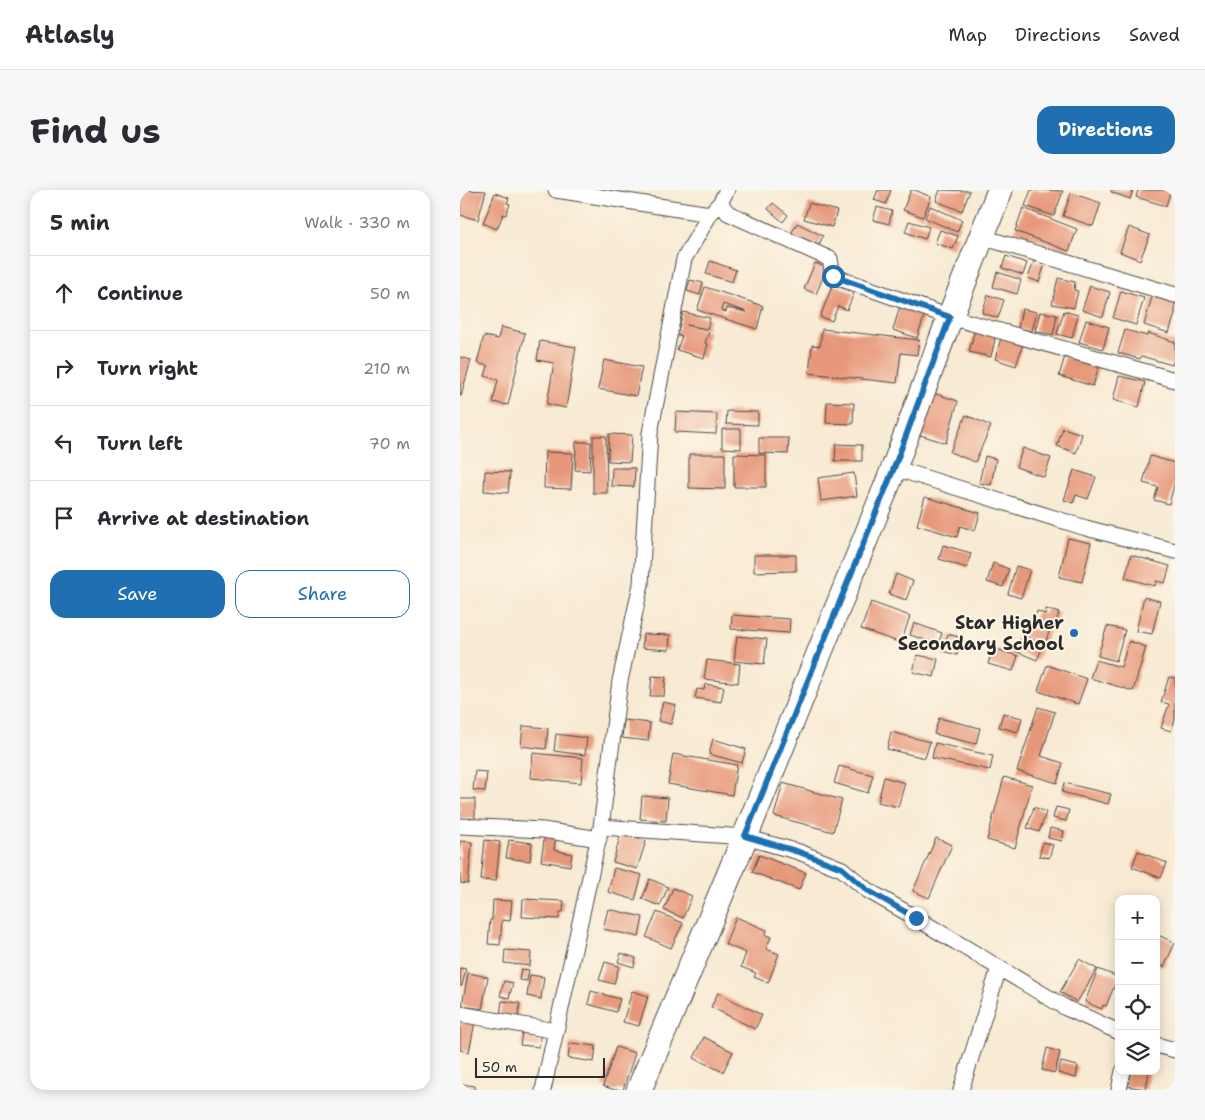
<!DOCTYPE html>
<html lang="en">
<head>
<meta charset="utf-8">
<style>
  :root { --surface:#fff; --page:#f7f7f7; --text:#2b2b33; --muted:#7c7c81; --line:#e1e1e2; --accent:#1f6fb2 }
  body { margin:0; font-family:"Shantell Sans",sans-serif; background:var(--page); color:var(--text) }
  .controls { position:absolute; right:15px; bottom:15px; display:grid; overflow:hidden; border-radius:10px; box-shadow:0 2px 12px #0003 }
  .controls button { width:45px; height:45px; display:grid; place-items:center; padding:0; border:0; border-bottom:1px solid var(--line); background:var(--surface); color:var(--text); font:25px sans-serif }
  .scale { position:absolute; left:15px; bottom:12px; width:130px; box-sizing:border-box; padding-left:5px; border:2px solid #2b2b2b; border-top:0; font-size:14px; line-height:18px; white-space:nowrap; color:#2b2b2b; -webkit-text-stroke:4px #fcf5e5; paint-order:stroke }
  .stop { position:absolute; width:15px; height:15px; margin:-11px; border:4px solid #1f6fb2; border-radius:50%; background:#fff }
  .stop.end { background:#1f6fb2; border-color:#fff; box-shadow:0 1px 5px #0008 }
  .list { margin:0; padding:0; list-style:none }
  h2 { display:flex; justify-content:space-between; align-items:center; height:65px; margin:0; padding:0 20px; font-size:21px }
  h2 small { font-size:16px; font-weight:400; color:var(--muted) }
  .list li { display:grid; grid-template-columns:32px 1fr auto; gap:15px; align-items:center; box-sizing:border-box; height:75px; padding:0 20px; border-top:1px solid var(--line) }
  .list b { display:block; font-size:19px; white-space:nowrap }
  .list em { font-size:16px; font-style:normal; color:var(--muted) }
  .actions { display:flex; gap:10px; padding:15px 20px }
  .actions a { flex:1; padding:11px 0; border:1px solid var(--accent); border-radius:15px; text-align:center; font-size:18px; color:var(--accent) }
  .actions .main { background:var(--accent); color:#fff }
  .icon { flex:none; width:28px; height:28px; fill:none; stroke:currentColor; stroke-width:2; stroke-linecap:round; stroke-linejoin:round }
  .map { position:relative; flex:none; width:715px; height:900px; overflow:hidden; border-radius:15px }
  header { display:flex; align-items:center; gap:30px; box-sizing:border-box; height:70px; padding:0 25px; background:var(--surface); border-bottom:1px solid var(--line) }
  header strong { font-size:24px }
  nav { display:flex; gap:28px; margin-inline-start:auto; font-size:18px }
  .intro { display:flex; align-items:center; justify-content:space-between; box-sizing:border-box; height:120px; padding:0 30px }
  h1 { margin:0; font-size:35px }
  .button { padding:12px 22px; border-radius:15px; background:var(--accent); color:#fff; font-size:18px; font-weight:700 }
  main { display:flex; gap:30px; padding:0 30px }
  aside { flex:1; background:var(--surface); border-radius:15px; box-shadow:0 2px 12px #0003 }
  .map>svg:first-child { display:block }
  .building { fill:#e79779; fill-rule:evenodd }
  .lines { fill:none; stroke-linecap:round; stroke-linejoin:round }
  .street-casing { stroke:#4a4844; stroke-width:17 }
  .primary-casing { stroke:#4a4844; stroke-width:27 }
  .street { stroke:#fff; stroke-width:15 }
  .primary { stroke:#fff; stroke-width:25 }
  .route { stroke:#1f6fb2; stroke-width:6 }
  .poi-dot { fill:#1f6fb2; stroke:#fcf5e5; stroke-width:2 }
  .labels { text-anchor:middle; stroke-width:4; stroke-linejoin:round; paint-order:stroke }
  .poi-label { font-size:18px; font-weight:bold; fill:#2b2b2b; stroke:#fcf5e5; text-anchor:end }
</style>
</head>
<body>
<header>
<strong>Atlasly</strong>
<nav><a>Map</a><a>Directions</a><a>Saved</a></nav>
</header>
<div class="intro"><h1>Find us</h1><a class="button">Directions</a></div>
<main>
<aside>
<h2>5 min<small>Walk · 330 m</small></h2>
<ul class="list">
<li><svg class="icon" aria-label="ahead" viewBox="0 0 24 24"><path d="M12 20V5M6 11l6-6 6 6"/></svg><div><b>Continue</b></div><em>50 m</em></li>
<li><svg class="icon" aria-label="right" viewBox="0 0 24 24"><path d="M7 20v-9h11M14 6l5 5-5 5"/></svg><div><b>Turn right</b></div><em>210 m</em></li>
<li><svg class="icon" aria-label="left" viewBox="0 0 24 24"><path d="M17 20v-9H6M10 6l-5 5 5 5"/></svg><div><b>Turn left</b></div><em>70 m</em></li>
<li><svg class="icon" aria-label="arrive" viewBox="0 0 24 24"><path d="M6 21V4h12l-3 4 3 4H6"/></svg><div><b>Arrive at destination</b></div></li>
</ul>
<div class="actions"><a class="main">Save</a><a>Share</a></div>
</aside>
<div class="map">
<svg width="715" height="900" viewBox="0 0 715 900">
  <rect width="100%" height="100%" fill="#fcf5e5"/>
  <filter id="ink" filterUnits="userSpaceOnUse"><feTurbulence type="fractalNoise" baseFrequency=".02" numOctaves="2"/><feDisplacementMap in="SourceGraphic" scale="10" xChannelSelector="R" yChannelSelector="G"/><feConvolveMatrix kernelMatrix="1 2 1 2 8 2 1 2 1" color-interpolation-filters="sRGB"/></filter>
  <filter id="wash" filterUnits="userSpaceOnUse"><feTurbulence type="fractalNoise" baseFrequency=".0096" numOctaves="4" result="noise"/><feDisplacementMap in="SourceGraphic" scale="20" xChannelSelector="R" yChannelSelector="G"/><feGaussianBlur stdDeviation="1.12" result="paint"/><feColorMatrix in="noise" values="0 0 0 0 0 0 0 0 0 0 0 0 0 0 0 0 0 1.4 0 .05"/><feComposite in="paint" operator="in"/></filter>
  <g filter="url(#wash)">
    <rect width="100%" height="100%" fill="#f8ead3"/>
    <g id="blocks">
      <path class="building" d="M4,0L26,1L18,30L0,25V12Z
        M418,0H431L426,14L414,10Z
        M451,0H455L471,7L463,27L443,20Z
        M480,0L510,1L502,21L476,11Z
        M571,0L603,1L594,26L565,16Z
        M651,0H673L670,9L651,2Z
        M678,0H711L706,16L676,7Z
        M35,3L49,8L47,13L50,14L46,25L43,24L37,39L23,33Z
        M611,3L641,13L633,36L603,26Z
        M313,13L328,25L323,32L308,19Z
        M349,13L377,21L372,37L344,29Z
        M470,16L502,30L497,42L465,28Z
        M417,17L432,21L429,34L413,30Z
        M563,18L617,39L609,61L555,41Z
        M449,31L469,37L465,49L445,42Z
        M337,33L363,46L357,59L330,46Z
        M669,37L690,45L680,70L660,62Z
        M480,40L498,46L493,59L475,53Z
        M546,66L567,73L563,85L542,78Z
        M250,71L276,80L272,92L246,84Z
        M574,71L585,74L579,92L568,88Z
        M355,73L367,78L356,104L344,99Z
        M537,82L561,90L557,104L533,97Z
        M598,88L615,92L614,100L618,101L614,118L592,114Z
        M230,90L243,93L240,105L227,101Z
        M373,94L394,103L387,120L378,116L372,131L360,127Z
        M630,96L650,102L643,127L622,120Z
        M245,97L303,116L297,139L237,120ZM263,114L287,122L267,118L266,122L261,120Z
        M661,101L684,108L676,135L653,128Z
        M528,105L544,110L538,128L522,123Z
        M692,107L715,113V124L709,143L684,135Z
        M440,116L465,124L457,148L433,140Z
        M562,119L577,122L572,141L558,138Z
        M604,121L618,125L612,148L597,144Z
        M223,122L250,128L247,139L227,135L249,142L245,153L248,154L244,168L217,160L222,146L217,145Z
        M580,122L597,125L593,145L575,141Z
        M626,130L649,137L643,159L619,152Z
        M41,137L65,143L48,215L33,212L38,190L25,186L28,176L17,173L24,146L38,149Z
        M362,139L459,150L457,165L441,163L437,193L349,183L352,155L360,156Z
        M515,139L536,144L531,167L509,162Z
        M665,140L687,146L688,143L715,152V166L712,175L681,166L680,169L658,163Z
        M541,148L563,154L556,176L535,169Z
        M80,151L116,157L106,218L87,214L94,173L77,170Z
        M605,166L639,176L633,196L599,186Z
        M0,167L11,170L1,206H0Z
        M144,170L182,177L176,206L138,199Z
        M659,186L685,192L679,217L653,210Z
        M473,203L498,211L486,253L460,245Z
        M367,212L394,213L393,234L366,233Z
        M267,221L298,222V235L266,234Z
        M216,222L257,224L256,244L215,242Z
        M506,225L531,236L515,272L490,262Z
        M603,238L622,244L616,263L597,256Z
        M262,239H281V259L262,258Z
        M149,244L172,245L170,272L148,271Z
        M133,246H146L147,303H133Z
        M299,248H329L328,264L299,263Z
        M116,252H131L130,281L115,280Z
        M376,254L402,255V271H375Z
        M563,258L591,268L584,287L556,277Z
        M85,262L113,263L111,299L84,298Z
        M229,264H265V299L229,298Z
        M274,264L306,265V297H274Z
        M525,266L536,269L531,295L519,293Z
        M690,266L715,273V292L709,314L694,310L698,297L683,293Z
        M152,278H175L174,297L151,296Z
        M614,280L636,287L628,309L616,305L613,313L604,310Z
        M25,281L50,282L48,303L24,301Z
        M394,283L397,306L361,311L358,288Z
        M465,307L520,323L515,341L500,336L497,347L457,335Z
        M608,348L631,353L622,392L599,387Z
        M483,355L511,363L507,378L479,369Z
        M294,365H336V381L294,382Z
        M671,365L710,376L705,393L696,391L695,396L665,388Z
        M533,373L549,379L543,397L527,392Z
        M556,376L570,380L561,408L548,404Z
        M436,384L453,391L446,410L429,404Z
        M684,407L700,411L692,444L676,441Z
        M411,412L450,426L441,453L401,439Z
        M586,419L599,423L594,437L574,430L577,421L585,424Z
        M272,425L330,429L329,443L271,439Z
        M569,431L590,439L585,454L563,446Z
        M454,433L482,443L478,454L450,445Z
        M647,436L665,440L656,471L638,466Z
        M183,444L210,445L209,460L182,458Z
        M488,444L502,448L497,465L482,461Z
        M277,446L307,449L304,474L274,471Z
        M560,449L582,458L577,470L555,461Z
        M669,451L686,457L673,501L630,488L636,470L661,477Z
        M533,458L558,466L553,481L528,474Z
        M457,465L478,469L474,487L453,482Z
        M247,470L280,474L278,493L244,489Z
        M587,475L627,489L618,514L578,501Z
        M192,486L206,487L204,506H190Z
        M709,487L715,488V530L711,541L701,538L709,514L701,512Z
        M245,494L264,497L261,512L235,508L237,499L244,500Z
        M203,512L216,515L211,534L198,531Z
        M578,517L595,522L581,566L603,573L597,593L557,581Z
        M543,523L562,528L558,542L539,537Z
        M479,528L520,538L516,554L474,544Z
        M164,530L190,533L188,551L162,548Z
        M63,536L88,538L86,559L61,556Z
        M431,542L470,552L465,568L427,559Z
        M96,544L127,548L125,565L94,561Z
        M253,549L286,559L282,573L249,564Z
        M475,553L533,566L530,580L472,568Z
        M73,563L123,568L121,593L71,588Z
        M213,564L277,575L272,605L208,594Z
        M379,576L413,585L408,603L374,593Z
        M15,581L27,582L25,601L13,600Z
        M424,587L445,593L438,617L418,612Z
        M544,587L572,595L555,658L527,650Z
        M323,593L382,610L373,642L314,626Z
        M604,593L651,604L648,614L602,602Z
        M182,606L208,608L206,631L180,629Z
        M0,609H15V629H0Z
        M574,617L586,622L579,642L567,638Z
        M596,617L609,620L606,631L593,628Z
        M590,638L604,641L602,651L588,648Z
        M161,643L186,651L177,679L153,672Z
        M85,644L96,646L94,660L112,664L110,676L81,671Z
        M476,648L492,655L469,708L453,701Z
        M25,650L40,652L36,691L21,690Z
        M49,650L72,653L70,671L46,668Z
        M0,651L12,652L8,694L0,693Z
        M583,652L593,655L589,668L579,666Z
        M678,661L707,673L701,688L672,677Z
        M299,665L346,683L339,700L292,682Z
        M154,678L182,685L175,710L148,702Z
        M190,689L208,697L200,716L182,709Z
        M213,698L232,706L223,728L204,720Z
        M63,709L104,711L103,722H100L99,729L62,727Z
        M33,710L52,711L50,731L42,730L40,755L28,754L30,730H32Z
        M148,719L183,727L179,747L143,739Z
        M197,722L223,733L211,758L186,747Z
        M276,727L307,740L305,745L311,747L306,759L319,764L308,793L294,787L296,783L281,777L286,763L265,754Z
        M696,744L715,753L704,777L696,774V763L699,758L696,757Z
        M45,760L71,762L70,776L44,773Z
        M161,763L176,768L174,777L158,772Z
        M619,769L637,779L617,812L600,802Z
        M145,772L159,776L154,794L139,790Z
        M0,778L6,779L2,796H0Z
        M61,779L69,780L67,791L59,790Z
        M638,779L658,787L646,816L643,815L642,819L625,812Z
        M8,783L28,787L22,819L2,816Z
        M70,785L84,787L81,809L67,806Z
        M44,791L53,793L49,808L40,806Z
        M131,801L160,809L156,822L128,814Z
        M172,801L188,806L179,836L163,832Z
        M258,803L302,825L295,839L251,817Z
        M42,811L60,813L58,828L40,826Z
        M0,829L15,832L9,862L0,860Z
        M63,838L81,840L79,857L60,855Z
        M244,847L273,862L263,882L234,868Z
        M110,853L136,856L134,872L108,868Z
        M156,857L175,863L163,900H155L143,896Z
        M587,858L600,862L595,883L582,880Z
        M601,872L618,876L616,888L598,883Z
        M668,881H689L686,899L665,896Z
        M0,894L15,896V900H0Z"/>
    </g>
  </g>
  <g filter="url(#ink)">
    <use href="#blocks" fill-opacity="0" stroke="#4a4844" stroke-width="1"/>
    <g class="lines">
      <defs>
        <path id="street" d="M96,0L250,24
          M260,13L268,23L370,69L373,86L490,127L715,190
          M522,47L715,105
          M434,278L626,338L715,361
          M0,636L83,640L139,649
          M141,637L285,647L339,662L382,679L407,700L456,728L606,818L659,842
          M0,824L96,841
          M696,855L715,860
          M83,900L141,637L160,491L181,394L190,243L224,69L250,24L260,13L267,0
          M501,900L539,778
          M659,900L663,881"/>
        <path id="primary" d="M179,900L285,647L434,278L490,127L540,0"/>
      </defs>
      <use href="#street" class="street-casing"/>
      <use href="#primary" class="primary-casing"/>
      <use href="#street" class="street"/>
      <use href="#primary" class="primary"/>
    </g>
  </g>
  <g class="lines" filter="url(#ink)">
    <path class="route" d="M373,86L490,127L434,278L285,646L339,662L382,678L407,700L456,728"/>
  </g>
  <circle class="poi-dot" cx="614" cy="443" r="5"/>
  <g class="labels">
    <g class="poi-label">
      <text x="604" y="439">Star Higher<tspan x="604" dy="21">Secondary School</tspan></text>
    </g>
  </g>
</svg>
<div class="controls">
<button>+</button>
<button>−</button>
<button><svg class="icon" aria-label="locate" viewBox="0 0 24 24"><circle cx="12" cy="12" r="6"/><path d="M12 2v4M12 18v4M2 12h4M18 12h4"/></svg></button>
<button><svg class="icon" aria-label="layers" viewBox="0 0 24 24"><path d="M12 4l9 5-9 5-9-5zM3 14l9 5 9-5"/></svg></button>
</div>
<div class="scale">50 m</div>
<div class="stop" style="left:373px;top:86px"></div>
<div class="stop end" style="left:456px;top:728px"></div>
</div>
</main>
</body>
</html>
